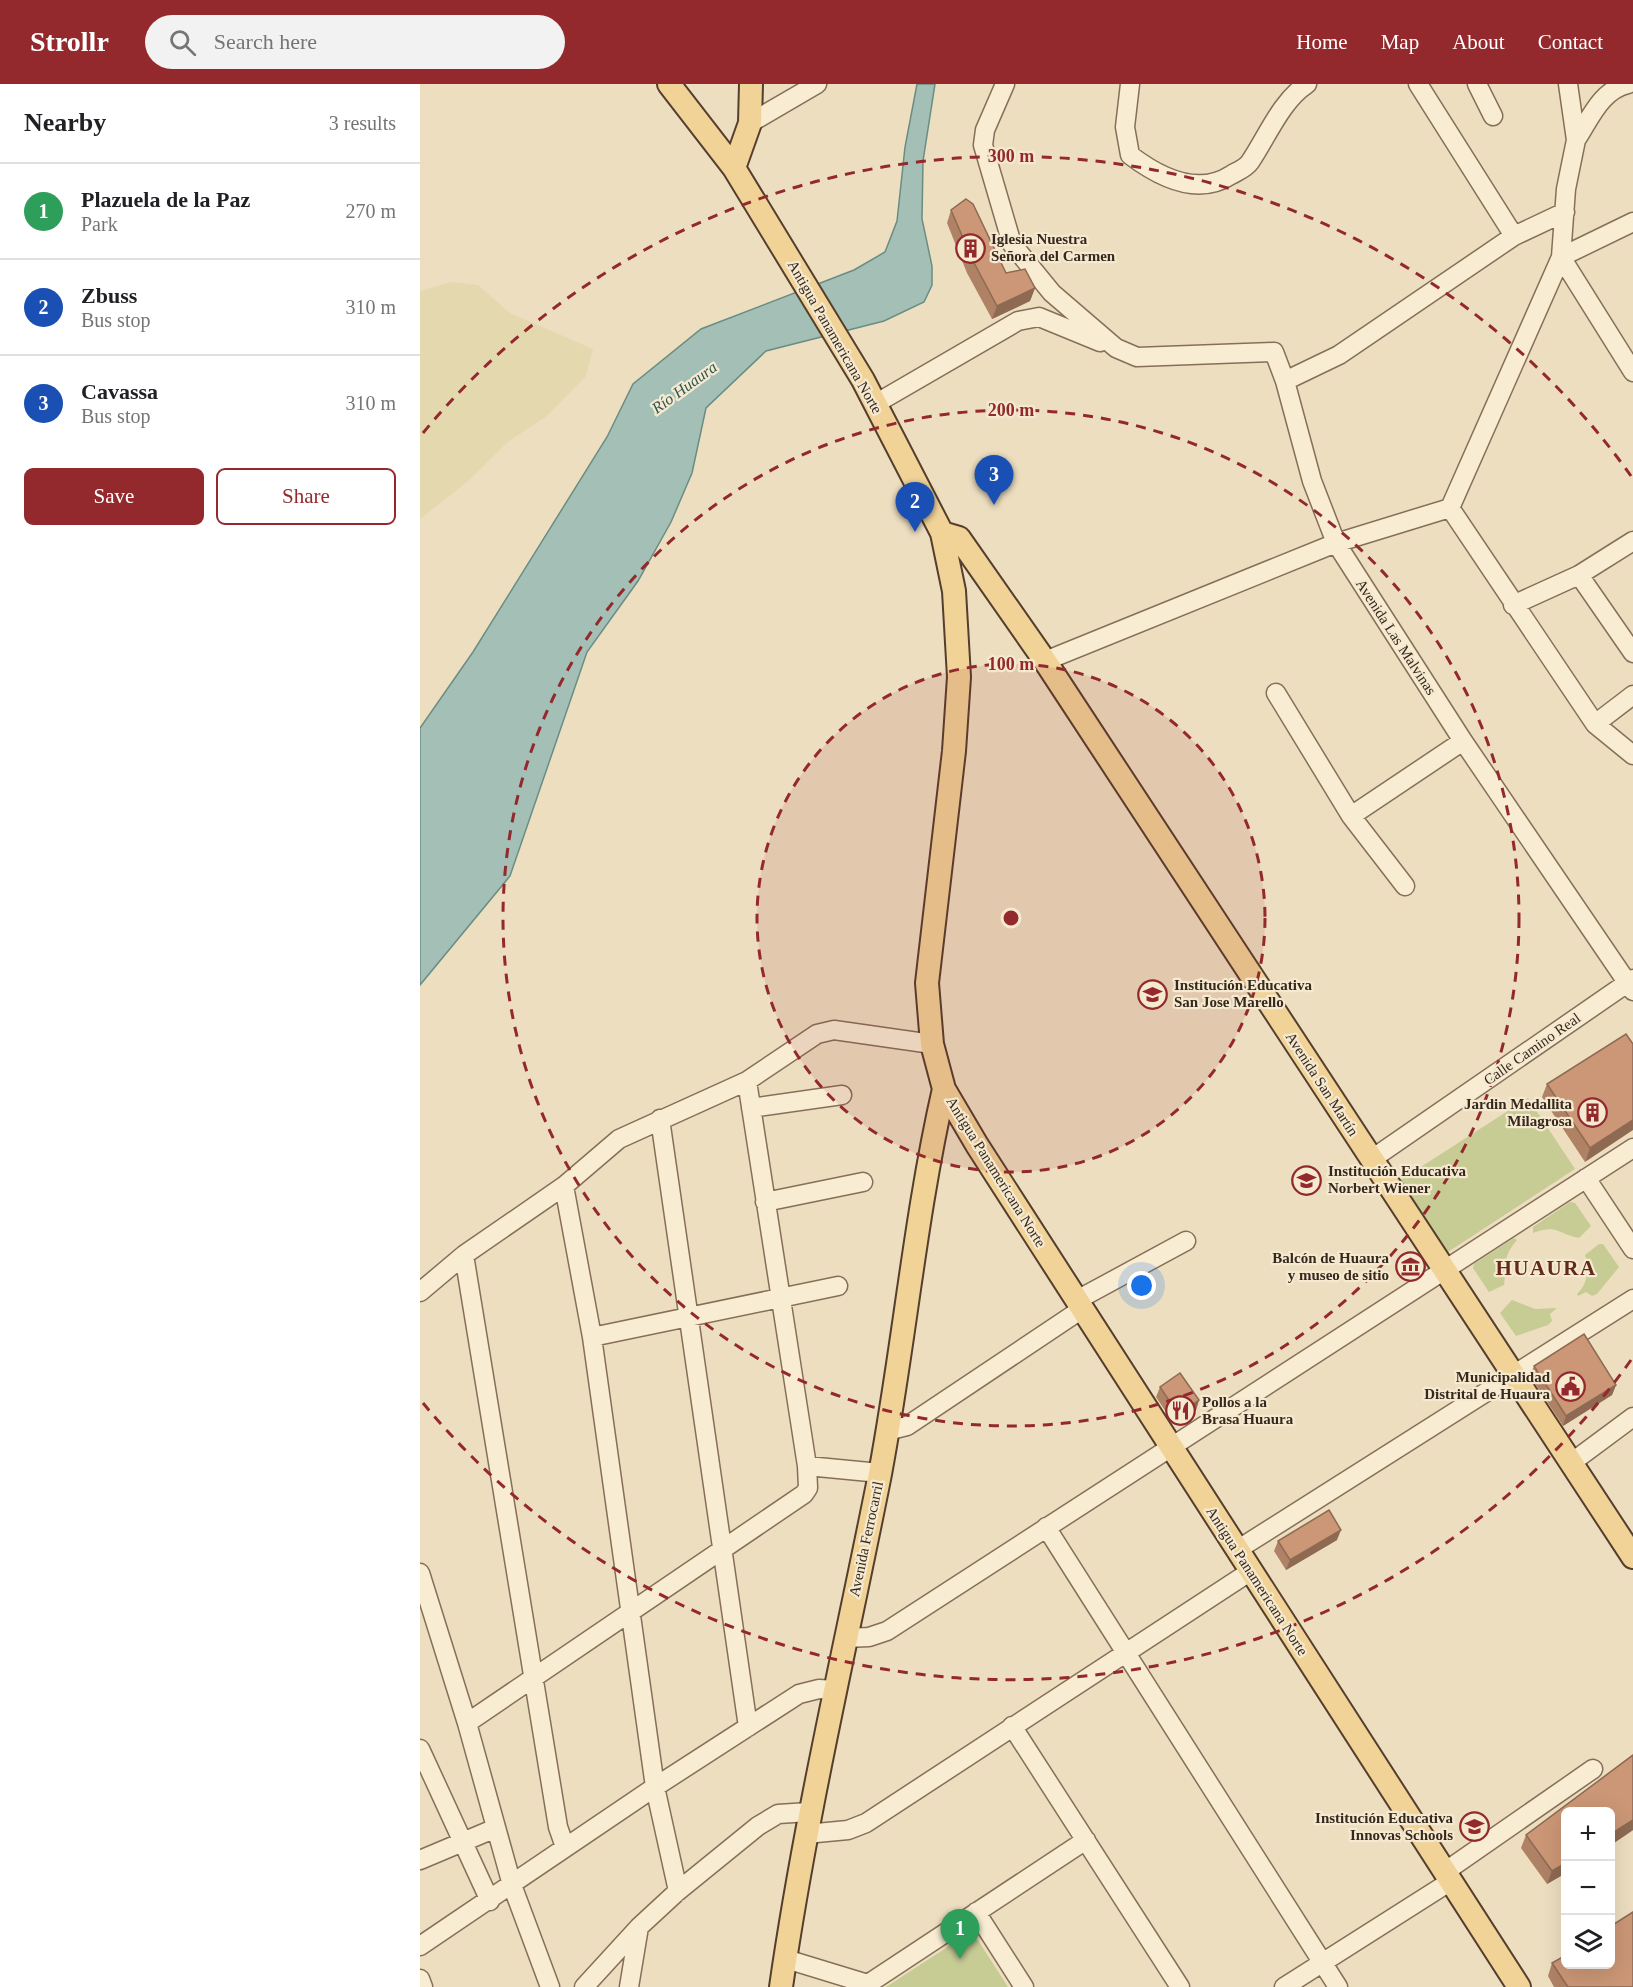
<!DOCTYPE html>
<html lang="en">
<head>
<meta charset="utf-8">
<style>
  :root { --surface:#fff; --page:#f2f2f2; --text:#202124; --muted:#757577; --line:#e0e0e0; --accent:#94292d }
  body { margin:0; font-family:"Times New Roman",serif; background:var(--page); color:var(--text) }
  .controls { position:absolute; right:18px; bottom:18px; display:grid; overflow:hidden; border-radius:9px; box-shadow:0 6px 24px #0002 }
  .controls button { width:54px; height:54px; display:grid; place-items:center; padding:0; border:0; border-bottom:2px solid var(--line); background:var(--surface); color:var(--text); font:30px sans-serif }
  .you { position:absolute; left:722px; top:1202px; width:21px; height:21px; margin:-15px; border:4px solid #fff; border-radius:50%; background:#1a73e8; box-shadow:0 0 0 9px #1a73e833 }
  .badge { display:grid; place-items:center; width:39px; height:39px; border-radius:50%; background:var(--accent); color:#fff; font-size:20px; font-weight:700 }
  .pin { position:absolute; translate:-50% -50px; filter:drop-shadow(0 2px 3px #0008) }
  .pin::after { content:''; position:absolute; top:32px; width:21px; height:18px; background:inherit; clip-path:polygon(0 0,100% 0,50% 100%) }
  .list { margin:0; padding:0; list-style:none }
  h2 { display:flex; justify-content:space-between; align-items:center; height:78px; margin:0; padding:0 24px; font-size:26px }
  h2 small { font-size:20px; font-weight:400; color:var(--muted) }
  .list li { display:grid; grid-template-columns:39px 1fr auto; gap:18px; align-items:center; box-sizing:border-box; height:96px; padding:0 24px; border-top:2px solid var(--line) }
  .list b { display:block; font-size:22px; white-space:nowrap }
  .list p { margin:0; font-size:20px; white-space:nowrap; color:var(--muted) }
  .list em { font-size:20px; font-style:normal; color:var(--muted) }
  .actions { display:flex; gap:12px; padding:18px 24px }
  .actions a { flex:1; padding:14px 0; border:2px solid var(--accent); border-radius:9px; text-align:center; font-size:21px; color:var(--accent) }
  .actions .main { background:var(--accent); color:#fff }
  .icon { flex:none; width:33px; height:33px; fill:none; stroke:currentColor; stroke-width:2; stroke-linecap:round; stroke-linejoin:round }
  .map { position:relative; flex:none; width:1213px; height:1903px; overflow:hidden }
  header { display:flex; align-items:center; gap:36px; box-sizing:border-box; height:84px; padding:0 30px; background:var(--accent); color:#fff }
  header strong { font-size:28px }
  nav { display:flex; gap:33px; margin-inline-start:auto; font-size:21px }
  .search { width:420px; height:54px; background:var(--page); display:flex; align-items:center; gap:15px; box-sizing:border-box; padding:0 21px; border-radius:33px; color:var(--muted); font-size:22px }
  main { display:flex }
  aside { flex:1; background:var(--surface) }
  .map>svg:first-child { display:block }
  .farmland { fill:#e3d8ae }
  .green { fill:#c7cb94 }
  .water { fill:#a3bfb6; stroke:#6a8d83; stroke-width:1.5 }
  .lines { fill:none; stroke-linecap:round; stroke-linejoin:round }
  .minor-casing { stroke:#866f58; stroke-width:21 }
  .major-casing { stroke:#543e2d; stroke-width:26 }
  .minor { stroke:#f8ecd3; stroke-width:18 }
  .major { stroke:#f1d297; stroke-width:22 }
  .wall { fill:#af8265 }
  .shaded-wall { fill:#8e6a53 }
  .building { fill:#cb9776; stroke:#8e6a53; stroke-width:1.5 }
  .ring { fill:none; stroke:#94292d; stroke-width:3; stroke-dasharray:10 8 }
  .labels { text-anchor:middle; stroke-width:4.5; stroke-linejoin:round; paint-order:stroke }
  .poi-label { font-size:15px; font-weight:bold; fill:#36281d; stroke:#f5e9d0; text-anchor:start }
  .street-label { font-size:15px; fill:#36281d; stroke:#f5e9d0 }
  .water-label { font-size:16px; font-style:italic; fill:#2c5651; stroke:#f5e9d0 }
  .district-label { font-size:21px; font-weight:bold; letter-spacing:1.5px; fill:#62291c; stroke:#f5e9d0 }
  .centre { fill:#94292d; stroke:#f5e9d0; stroke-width:3 }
  .ring-label { font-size:18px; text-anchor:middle; font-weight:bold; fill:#94292d; stroke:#f5e9d0; stroke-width:4.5; stroke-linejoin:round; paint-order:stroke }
</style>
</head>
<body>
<header>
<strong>Strollr</strong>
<div class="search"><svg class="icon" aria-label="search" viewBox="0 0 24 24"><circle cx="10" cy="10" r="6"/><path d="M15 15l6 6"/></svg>Search here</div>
<nav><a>Home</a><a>Map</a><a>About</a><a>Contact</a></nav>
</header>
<main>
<aside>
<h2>Nearby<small>3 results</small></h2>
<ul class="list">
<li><span class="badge" style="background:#2e9e5b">1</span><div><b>Plazuela de la Paz</b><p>Park</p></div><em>270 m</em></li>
<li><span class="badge" style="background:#1a4fb4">2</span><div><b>Zbuss</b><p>Bus stop</p></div><em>310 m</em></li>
<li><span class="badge" style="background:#1a4fb4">3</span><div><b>Cavassa</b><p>Bus stop</p></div><em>310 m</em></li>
</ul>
<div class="actions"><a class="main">Save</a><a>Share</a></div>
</aside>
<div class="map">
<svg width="1213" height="1903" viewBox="0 0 1213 1903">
  <rect width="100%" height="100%" fill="#eddec0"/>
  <path class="farmland" d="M32,198L58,201L90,229L173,265L166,292L127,332L89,357L47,398L0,435V207Z"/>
  <path class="green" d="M1108,1014L1155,1085L1028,1168L979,1097Z
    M1150,1118L1155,1119L1171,1142L1159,1154C1137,1150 1138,1140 1113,1149V1143Z
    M1094,1154L1097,1156C1081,1175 1087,1181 1084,1201L1069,1208L1053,1184L1054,1180Z
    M1179,1160H1183L1199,1183L1177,1210L1172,1212L1166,1208L1158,1212L1157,1210C1168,1200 1169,1185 1165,1171Z
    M1092,1216L1115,1225L1137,1224L1130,1230L1132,1237L1128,1241L1096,1252L1080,1229Z
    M552,1847L588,1903H466Z"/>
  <path class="water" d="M497,0H515L503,77L502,135L512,182V201L504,218L464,237L346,267L286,324L272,389L251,438L218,497L167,568L90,792L0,901V644L53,568L187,353L213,300L281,245L434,186L465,168L477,137L485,63Z"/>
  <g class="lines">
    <defs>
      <path id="minor" d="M585,0L565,46L563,61L592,160L632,209L696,264L717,273L854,268L865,297L892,397L916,459L1030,424L1175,640L1213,671
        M710,0L705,43L710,71C739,93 777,113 811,91C818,87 826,84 830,78C847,53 861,17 887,0
        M998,0L1094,152
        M1057,0L1073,32
        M1148,0L1156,56L1146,105L1141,173L1213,288
        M330,39L397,0
        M1156,56C1170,35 1181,6 1208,0
        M865,297L919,271L1094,152L1145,128
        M455,320L598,237L619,233L680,258
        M1030,424L1141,173L1213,138
        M1159,491L1213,569
        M1093,521L1159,491L1213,457
        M625,577L916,459L1043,657L1213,907
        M856,609L931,732L985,802
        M1175,640L1213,611
        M931,732L1043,657
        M331,1024L422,1011
        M240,1035L328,1643
        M952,1075L1213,895
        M1166,1094L1213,1165
        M144,1102L172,1253L235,1703L258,1807
        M345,1118L443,1098
        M44,1171L138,1743L145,1763
        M0,1208L44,1171L144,1102L199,1055L327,997L397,950L414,946L512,960
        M657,1216L766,1157
        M172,1253L418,1202
        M467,1347L487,1342L662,1225
        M1151,1379L1213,1333
        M387,1382L460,1389
        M626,1443L918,1903
        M817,1466L1213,1215
        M0,1489L47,1639L92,1801L130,1903
        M425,1554L449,1553L467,1547L1213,1064
        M47,1639L384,1410L388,1404L387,1382L327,997
        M592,1642L760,1903
        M0,1665L70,1817
        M386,1750L428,1746L446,1739L831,1487
        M0,1776L76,1744
        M1026,1787L1173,1685
        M556,1828L604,1903
        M0,1862L235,1703L379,1610L399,1605L415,1606
        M366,1875L448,1900L450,1903
        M0,1895L3,1903
        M448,1900L666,1756
        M164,1903L219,1843L258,1807L338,1742L358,1730L389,1728
        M209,1903L219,1843
        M864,1903L1031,1797"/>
      <path id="major" d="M249,0L314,84L443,296L522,449L534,507L539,593L534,667L507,899L512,960L524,1005L557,1061L1099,1903
        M314,84L330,39L331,0
        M522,449L539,454L625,577L1213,1473
        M361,1903C386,1730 426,1561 460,1390C484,1262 495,1132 524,1005"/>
    </defs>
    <use href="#minor" class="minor-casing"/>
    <use href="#major" class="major-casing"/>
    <use href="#minor" class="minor"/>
    <use href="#major" class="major"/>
  </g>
  <path class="wall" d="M531,126L586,189L615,204L610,217L572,235L547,189L527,139Z
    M1213,960L1165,1078L1122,1013L1127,1000Z
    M1114,1282L1196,1301L1192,1311L1143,1342L1110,1292Z
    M740,1303L779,1316L776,1326L754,1340L736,1313Z
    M917,1456L866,1486L854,1467L858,1457Z
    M1213,1671V1746L1191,1761L1146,1728V1789L1127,1800L1101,1764L1106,1751Z
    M1132,1879L1213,1903H1134L1128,1892Z"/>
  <path class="shaded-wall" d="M615,204L610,217L572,235L577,222Z
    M1213,1036V1046L1165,1078L1170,1064Z
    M1196,1301L1192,1311L1143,1342L1146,1332Z
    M779,1316L776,1326L754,1340L758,1330Z
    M921,1446L917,1456L866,1486L870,1476Z
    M1213,1736V1746L1191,1761V1750Z
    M1146,1779V1789L1127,1800L1132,1787Z"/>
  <path class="building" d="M546,115L553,120L586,189L605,185L615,204L577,222L552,175L531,126Z
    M1206,950L1213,960V1036L1170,1064L1127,1000Z
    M1164,1250L1196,1301L1146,1332L1114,1282Z
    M760,1289L779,1316L758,1330L740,1303Z
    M909,1426L921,1446L870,1476L858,1457Z
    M1213,1671V1736L1191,1750V1728H1146V1779L1132,1787L1106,1751Z
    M1213,1828V1903H1148L1132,1879L1146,1871V1881H1191V1842Z"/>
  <circle cx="591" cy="834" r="254" fill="#94292d" fill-opacity=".12"/>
  <g class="ring">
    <circle cx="591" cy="834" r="254"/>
    <circle cx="591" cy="834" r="508"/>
    <path d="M1211 1276A762 762 0 0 1 3 1319M3 349A762 762 0 0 1 1211 392"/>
  </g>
  <defs>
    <symbol id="building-ring" viewBox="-11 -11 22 22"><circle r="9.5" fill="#f5e9d0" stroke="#94292d" stroke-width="1.5"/><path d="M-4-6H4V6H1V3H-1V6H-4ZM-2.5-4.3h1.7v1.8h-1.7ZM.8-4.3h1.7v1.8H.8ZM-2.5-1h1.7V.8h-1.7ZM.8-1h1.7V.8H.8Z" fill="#94292d"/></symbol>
    <symbol id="school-ring" viewBox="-11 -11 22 22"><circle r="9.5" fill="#f5e9d0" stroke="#94292d" stroke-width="1.5"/><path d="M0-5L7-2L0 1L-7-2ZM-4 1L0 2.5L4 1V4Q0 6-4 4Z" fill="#94292d"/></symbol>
    <symbol id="museum-ring" viewBox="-11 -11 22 22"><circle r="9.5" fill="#f5e9d0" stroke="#94292d" stroke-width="1.5"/><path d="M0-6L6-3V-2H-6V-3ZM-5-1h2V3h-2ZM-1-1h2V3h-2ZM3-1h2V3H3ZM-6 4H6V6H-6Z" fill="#94292d"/></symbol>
    <symbol id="civic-ring" viewBox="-11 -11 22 22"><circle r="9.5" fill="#f5e9d0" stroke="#94292d" stroke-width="1.5"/><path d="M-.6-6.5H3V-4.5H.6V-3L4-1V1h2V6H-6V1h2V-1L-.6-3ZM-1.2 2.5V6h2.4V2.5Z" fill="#94292d"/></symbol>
    <symbol id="restaurant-ring" viewBox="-11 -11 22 22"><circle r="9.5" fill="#f5e9d0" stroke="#94292d" stroke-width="1.5"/><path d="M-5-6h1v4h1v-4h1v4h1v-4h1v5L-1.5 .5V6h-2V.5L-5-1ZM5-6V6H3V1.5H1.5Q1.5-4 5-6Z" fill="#94292d"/></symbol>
  </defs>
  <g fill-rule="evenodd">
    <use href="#building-ring" x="534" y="148" width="33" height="33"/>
    <use href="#school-ring" x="716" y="894" width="33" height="33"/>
    <use href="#building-ring" x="1156" y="1012" width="33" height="33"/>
    <use href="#school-ring" x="870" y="1080" width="33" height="33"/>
    <use href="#museum-ring" x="974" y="1166" width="33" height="33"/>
    <use href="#civic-ring" x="1134" y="1286" width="33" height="33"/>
    <use href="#restaurant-ring" x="744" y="1310" width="33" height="33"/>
    <use href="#school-ring" x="1038" y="1726" width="33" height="33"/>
  </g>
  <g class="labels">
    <g class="poi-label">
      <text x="571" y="160">Iglesia Nuestra<tspan x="571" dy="17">Señora del Carmen</tspan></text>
      <text x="754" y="906">Institución Educativa<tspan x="754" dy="17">San Jose Marello</tspan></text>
      <text x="1152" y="1025" text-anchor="end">Jardin Medallita<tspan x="1152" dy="17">Milagrosa</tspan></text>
      <text x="908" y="1092">Institución Educativa<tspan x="908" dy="17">Norbert Wiener</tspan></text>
      <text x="969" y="1179" text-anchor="end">Balcón de Huaura<tspan x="969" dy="17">y museo de sitio</tspan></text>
      <text x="1130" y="1298" text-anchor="end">Municipalidad<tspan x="1130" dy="17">Distrital de Huaura</tspan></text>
      <text x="782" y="1323">Pollos a la<tspan x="782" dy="17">Brasa Huaura</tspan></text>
      <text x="1033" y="1739" text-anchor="end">Institución Educativa<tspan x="1033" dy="17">Innovas Schools</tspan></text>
    </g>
    <g class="street-label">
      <text transform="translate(415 253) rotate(60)" y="5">Antigua Panamericana Norte</text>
      <text transform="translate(976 553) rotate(57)" y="5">Avenida Las Malvinas</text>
      <text transform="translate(1112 965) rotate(-35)" y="5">Calle Camino Real</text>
      <text transform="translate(902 1000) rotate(57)" y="5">Avenida San Martín</text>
      <text transform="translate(576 1088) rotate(58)" y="5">Antigua Panamericana Norte</text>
      <text transform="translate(446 1455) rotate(-78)" y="5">Avenida Ferrocarril</text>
      <text transform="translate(837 1497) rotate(57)" y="5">Antigua Panamericana Norte</text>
    </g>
    <g class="water-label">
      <text transform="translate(264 303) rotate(-36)" y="6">Río Huaura</text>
    </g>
    <g class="district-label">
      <text x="1126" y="1191">HUAURA</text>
    </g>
  </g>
  <circle cx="591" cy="834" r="9" class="centre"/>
  <g class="ring-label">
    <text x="591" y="78">300 m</text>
    <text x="591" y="332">200 m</text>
    <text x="591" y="586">100 m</text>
  </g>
</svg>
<div class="controls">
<button>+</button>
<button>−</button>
<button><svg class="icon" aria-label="layers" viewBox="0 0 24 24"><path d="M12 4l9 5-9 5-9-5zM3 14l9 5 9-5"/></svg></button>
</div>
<div class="you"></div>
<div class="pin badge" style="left:540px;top:1875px;background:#2e9e5b">1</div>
<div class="pin badge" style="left:495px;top:448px;background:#1a4fb4">2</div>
<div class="pin badge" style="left:574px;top:421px;background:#1a4fb4">3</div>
</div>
</main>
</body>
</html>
